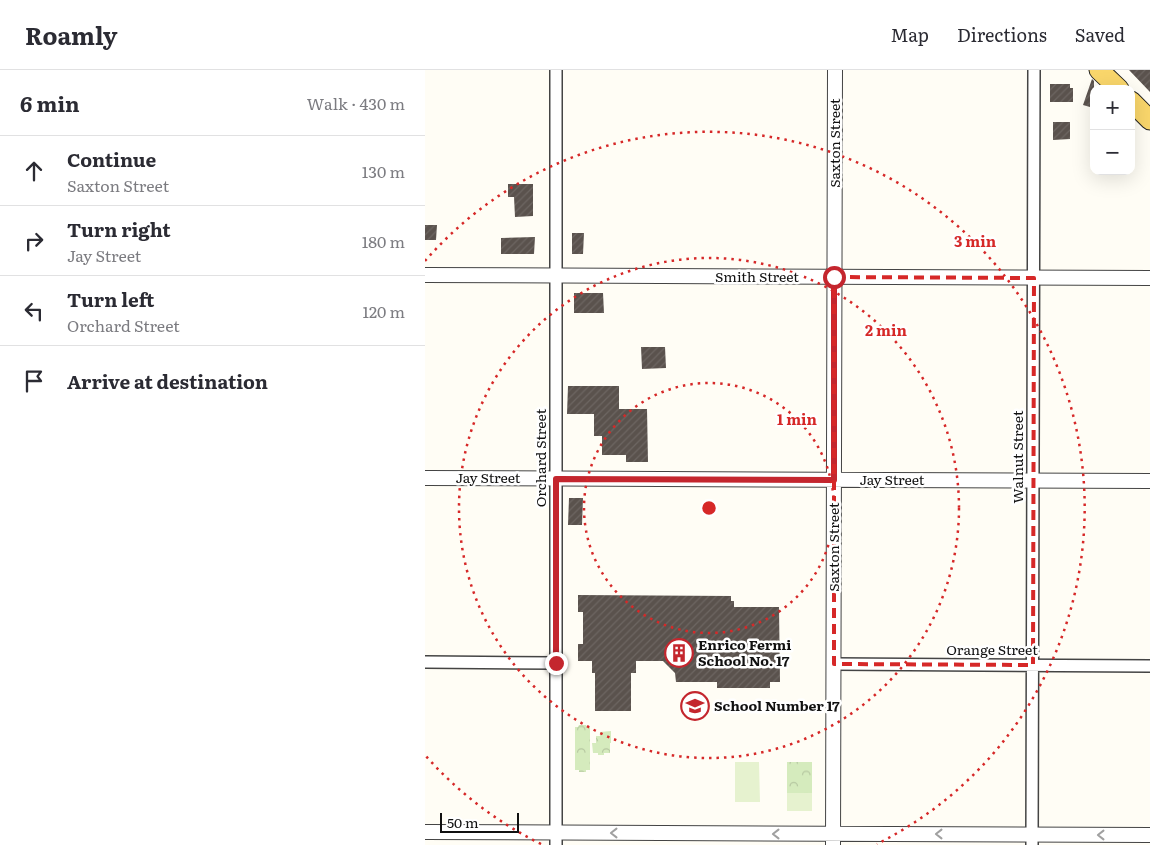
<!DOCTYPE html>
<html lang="en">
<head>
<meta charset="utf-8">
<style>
  :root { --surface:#fff; --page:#f2f2f3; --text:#2b2b33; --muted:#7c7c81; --line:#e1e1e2 }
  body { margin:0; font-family:Literata,serif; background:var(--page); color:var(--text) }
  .controls { position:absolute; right:15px; top:15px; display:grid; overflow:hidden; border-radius:10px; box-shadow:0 5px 20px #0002 }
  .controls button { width:45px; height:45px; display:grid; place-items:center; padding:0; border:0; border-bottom:1px solid var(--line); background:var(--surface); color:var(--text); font:25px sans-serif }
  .scale { position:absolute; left:15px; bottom:12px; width:79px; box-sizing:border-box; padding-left:5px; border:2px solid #111; border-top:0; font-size:14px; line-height:18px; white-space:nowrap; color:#111; -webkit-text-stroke:4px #fff; paint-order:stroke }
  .stop { position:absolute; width:15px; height:15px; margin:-11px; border:4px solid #c4262e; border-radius:50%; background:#fff }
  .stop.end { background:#c4262e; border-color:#fff; box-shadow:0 1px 5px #0008 }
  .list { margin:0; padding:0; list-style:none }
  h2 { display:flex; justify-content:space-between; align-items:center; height:65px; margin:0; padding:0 20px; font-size:21px }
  h2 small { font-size:16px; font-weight:400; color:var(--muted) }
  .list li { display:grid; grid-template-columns:32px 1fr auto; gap:15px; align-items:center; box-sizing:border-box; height:70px; padding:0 20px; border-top:1px solid var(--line) }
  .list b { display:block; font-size:19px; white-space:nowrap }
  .list p { margin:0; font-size:16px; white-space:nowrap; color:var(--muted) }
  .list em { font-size:16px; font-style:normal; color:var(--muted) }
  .icon { flex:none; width:28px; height:28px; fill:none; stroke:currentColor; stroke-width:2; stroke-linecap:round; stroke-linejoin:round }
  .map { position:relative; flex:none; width:725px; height:775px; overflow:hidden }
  header { display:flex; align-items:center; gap:30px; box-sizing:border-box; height:70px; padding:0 25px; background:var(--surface); border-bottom:1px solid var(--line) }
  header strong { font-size:24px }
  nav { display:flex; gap:28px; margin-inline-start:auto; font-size:18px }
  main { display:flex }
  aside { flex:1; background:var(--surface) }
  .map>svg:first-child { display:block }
  .park { fill:url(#park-crowns) }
  .pitch { fill:#e6f2cf }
  .building { fill:url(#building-hatch) }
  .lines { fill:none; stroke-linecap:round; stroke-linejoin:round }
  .minor-casing { stroke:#444; stroke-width:14 }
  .tertiary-casing { stroke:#444; stroke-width:16 }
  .primary-casing { stroke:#222; stroke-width:21 }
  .minor { stroke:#fff; stroke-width:11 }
  .tertiary { stroke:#fff; stroke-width:14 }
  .primary { stroke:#f9d66b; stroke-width:19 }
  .oneway { stroke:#a0a0a0 }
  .route { stroke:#c4262e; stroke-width:6 }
  .marked { fill:none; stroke:#d62828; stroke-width:4; stroke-dasharray:10 6; stroke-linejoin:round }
  .ring { fill:none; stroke:#d62828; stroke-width:2.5; stroke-dasharray:2.5 5 }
  .labels { text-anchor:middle; stroke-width:5; stroke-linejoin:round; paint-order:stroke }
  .street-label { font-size:14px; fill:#111; stroke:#fff }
  .poi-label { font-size:14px; font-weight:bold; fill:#111; stroke:#fff; text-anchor:start }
  .centre { fill:#d62828; stroke:#fff; stroke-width:2.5 }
  .ring-label { font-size:15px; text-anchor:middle; font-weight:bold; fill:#d62828; stroke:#fff; stroke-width:5; stroke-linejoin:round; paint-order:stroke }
</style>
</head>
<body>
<header>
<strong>Roamly</strong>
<nav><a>Map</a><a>Directions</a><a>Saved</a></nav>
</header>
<main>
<aside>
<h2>6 min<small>Walk · 430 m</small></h2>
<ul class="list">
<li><svg class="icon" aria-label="ahead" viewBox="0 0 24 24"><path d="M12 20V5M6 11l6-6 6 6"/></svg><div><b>Continue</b><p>Saxton Street</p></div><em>130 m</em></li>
<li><svg class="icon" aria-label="right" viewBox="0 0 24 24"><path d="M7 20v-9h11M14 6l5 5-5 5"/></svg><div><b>Turn right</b><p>Jay Street</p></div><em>180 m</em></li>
<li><svg class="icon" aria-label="left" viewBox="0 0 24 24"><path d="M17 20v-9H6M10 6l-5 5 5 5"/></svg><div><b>Turn left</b><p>Orchard Street</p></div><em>120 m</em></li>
<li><svg class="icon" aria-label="arrive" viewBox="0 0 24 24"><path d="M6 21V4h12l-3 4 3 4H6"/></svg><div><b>Arrive at destination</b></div></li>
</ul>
</aside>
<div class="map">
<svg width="725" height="775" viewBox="0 0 725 775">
  <defs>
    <pattern id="park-crowns" width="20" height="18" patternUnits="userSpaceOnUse" patternTransform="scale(1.25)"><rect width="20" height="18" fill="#d5ebbd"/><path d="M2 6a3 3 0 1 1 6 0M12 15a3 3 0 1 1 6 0" fill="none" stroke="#b6c8a1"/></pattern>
    <pattern id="building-hatch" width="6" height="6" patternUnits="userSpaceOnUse" patternTransform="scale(1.25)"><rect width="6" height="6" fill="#5a524d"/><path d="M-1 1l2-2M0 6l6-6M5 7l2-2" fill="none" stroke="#6d6662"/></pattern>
  </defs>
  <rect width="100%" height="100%" fill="#fffdf5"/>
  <path class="park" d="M154,655H161L162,657H165V700H161V702H154V700H150V657H153Z
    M186,661V673H185V683H179V685H173V683H168L167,673H171V666H175V662Z
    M362,692H387V741H362Z"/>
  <path class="pitch" d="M310,692H334L335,732H310Z
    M362,723H387V741H362Z"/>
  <path class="building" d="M704,0H725V22Z
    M667,9L669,11V35L666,34L665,37L658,35Z
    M625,14H645V18H648V32H625Z
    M628,52H645V69L628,70Z
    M83,114H108V146L90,147L89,127H83Z
    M0,155H12L11,170H0Z
    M147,163H159L158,184H147Z
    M110,167L109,184H76V168Z
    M149,223H178L179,243H149Z
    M216,277H240L241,298L217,299Z
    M143,316H194V339H222L223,392H201V385H177V366H169V344H142Z
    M144,428H158L157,455H143Z
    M153,525L306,526V531H309V537H354L355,612H345V618H292V612H251L250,603L238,591H211V603H206V641H170V603H167V591H153V574H158V542H153Z"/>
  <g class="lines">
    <defs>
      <path id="minor" d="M131,0V775
        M0,592L131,593
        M409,594L725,596
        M607,775L609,0"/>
      <path id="tertiary" d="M0,205L725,208
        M0,408L725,411
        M0,762L725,765
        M408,775L410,0"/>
      <path id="primary" d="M674,0L694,19
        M706,31L725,50"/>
    </defs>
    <use href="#minor" class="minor-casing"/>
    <use href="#tertiary" class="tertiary-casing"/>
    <use href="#primary" class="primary-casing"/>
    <use href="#minor" class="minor"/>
    <use href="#tertiary" class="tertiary"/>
    <use href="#primary" class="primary"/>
  </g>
  <defs><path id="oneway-chevron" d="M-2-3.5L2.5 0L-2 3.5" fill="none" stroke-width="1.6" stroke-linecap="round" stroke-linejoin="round" transform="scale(1.25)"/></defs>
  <g class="oneway">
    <use href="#oneway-chevron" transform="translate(189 763) rotate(-180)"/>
    <use href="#oneway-chevron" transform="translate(351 764) rotate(-180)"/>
    <use href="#oneway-chevron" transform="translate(514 764) rotate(-180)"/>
    <use href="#oneway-chevron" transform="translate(676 765) rotate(-180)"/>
  </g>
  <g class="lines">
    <path class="route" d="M131,593V409L409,410V207"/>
  </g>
  <path class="marked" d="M409,207L609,208L608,595L409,594Z"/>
  <g class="ring">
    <circle cx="284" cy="438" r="125"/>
    <circle cx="284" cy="438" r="250"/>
    <path d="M116 774A376 376 0 0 1 0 685M0 191A376 376 0 1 1 452 774"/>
  </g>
  <defs>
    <symbol id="building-ring" viewBox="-11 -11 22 22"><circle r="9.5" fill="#fff" stroke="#c4262e" stroke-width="1.5"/><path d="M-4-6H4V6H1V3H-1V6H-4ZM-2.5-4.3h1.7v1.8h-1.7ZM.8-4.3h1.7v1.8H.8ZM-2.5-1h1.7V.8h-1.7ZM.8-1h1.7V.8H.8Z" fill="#c4262e"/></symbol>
    <symbol id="school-ring" viewBox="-11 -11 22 22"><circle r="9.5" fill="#fff" stroke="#c4262e" stroke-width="1.5"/><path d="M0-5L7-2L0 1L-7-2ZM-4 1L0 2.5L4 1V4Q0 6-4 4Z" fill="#c4262e"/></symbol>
  </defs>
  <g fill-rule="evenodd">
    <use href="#building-ring" x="238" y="567" width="32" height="32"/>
    <use href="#school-ring" x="254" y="620" width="32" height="32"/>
  </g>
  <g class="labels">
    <g class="street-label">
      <text transform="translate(410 73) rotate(-90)" y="5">Saxton Street</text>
      <text x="332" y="212">Smith Street</text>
      <text transform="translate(593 387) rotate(-90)" y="5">Walnut Street</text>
      <text transform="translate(116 388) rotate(-90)" y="5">Orchard Street</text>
      <text x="63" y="413">Jay Street</text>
      <text x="467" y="415">Jay Street</text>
      <text transform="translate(409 477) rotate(-90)" y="5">Saxton Street</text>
      <text x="567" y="585">Orange Street</text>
    </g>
    <g class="poi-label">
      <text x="273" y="580">Enrico Fermi<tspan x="273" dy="16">School No. 17</tspan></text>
      <text x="289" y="641">School Number 17</text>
    </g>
  </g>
  <circle cx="284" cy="438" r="8" class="centre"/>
  <g class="ring-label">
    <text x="550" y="177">3 min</text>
    <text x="461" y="266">2 min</text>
    <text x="372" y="355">1 min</text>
  </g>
</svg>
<div class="controls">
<button>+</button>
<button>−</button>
</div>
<div class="scale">50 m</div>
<div class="stop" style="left:409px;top:207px"></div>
<div class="stop end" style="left:131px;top:593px"></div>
</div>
</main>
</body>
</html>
